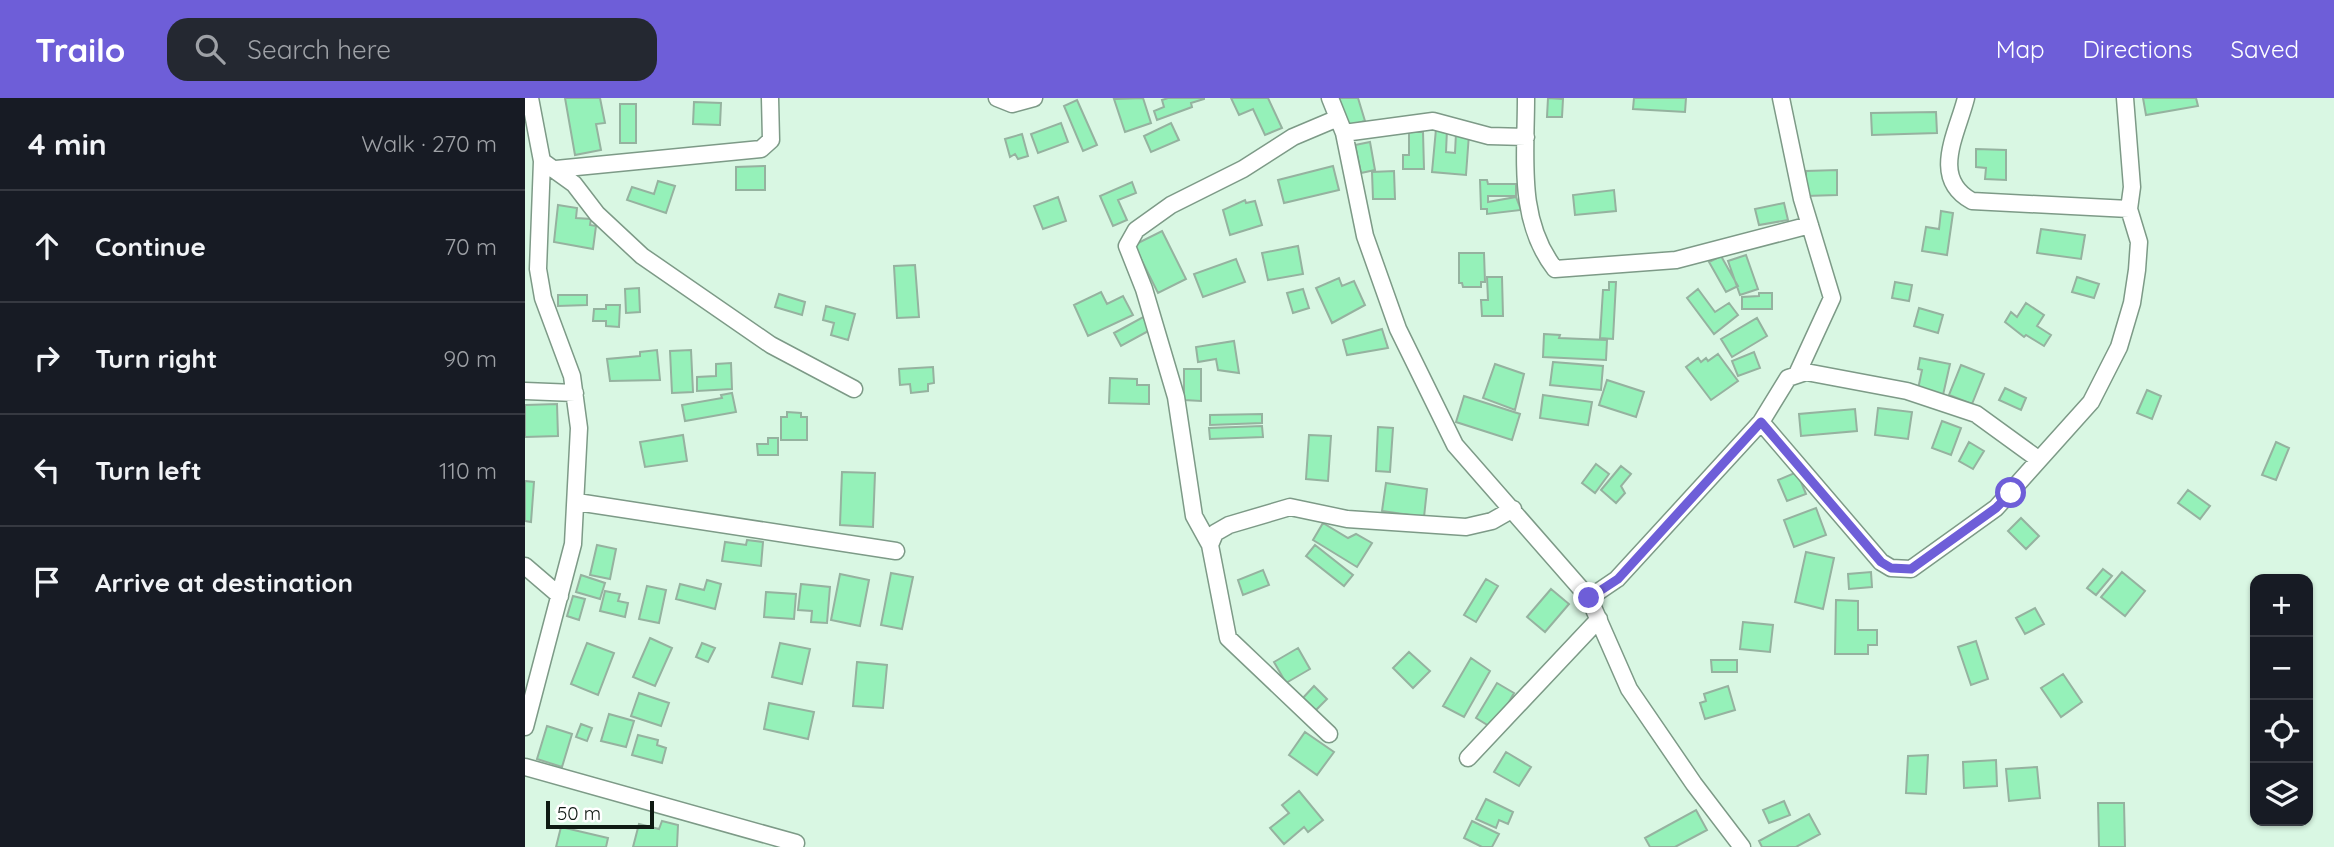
<!DOCTYPE html>
<html lang="en">
<head>
<meta charset="utf-8">
<style>
  :root { --surface:#171b24; --page:#242831; --text:#f1f3f6; --muted:#9ea1a6; --line:#363941; --accent:#6e5ed8 }
  body { margin:0; font-family:Quicksand,sans-serif; background:var(--page); color:var(--text) }
  .controls { position:absolute; right:21px; bottom:21px; display:grid; overflow:hidden; border-radius:14px; box-shadow:0 2px 5px #0004 }
  .controls button { width:63px; height:63px; display:grid; place-items:center; padding:0; border:0; border-bottom:2px solid var(--line); background:var(--surface); color:var(--text); font:35px sans-serif }
  .scale { position:absolute; left:21px; bottom:18px; width:108px; box-sizing:border-box; padding-left:7px; border:4px solid #0f1a13; border-top:0; font-size:19px; line-height:24px; white-space:nowrap; color:#0f1a13; -webkit-text-stroke:5px #fff; paint-order:stroke }
  .stop { position:absolute; width:21px; height:21px; margin:-16px; border:5px solid #6e5ed8; border-radius:50%; background:#fff }
  .stop.end { background:#6e5ed8; border-color:#fff; box-shadow:0 2px 7px #0008 }
  .list { margin:0; padding:0; list-style:none }
  h2 { display:flex; justify-content:space-between; align-items:center; height:91px; margin:0; padding:0 28px; font-size:30px }
  h2 small { font-size:23px; font-weight:400; color:var(--muted) }
  .list li { display:grid; grid-template-columns:46px 1fr auto; gap:21px; align-items:center; box-sizing:border-box; height:112px; padding:0 28px; border-top:2px solid var(--line) }
  .list b { display:block; font-size:26px; white-space:nowrap }
  .list em { font-size:23px; font-style:normal; color:var(--muted) }
  .icon { flex:none; width:38px; height:38px; fill:none; stroke:currentColor; stroke-width:2; stroke-linecap:round; stroke-linejoin:round }
  .map { position:relative; flex:none; width:1809px; height:749px; overflow:hidden }
  header { display:flex; align-items:center; gap:42px; box-sizing:border-box; height:98px; padding:0 35px; background:var(--accent); color:#fff }
  header strong { font-size:33px }
  nav { display:flex; gap:38px; margin-inline-start:auto; font-size:24px }
  .search { width:490px; height:63px; background:var(--page); display:flex; align-items:center; gap:18px; box-sizing:border-box; padding:0 24px; border-radius:21px; color:var(--muted); font-size:26px }
  main { display:flex }
  aside { flex:1; background:var(--surface) }
  .map>svg:first-child { display:block }
  .building { fill:#95f1b9; stroke:#95b29f; stroke-width:2 }
  .lines { fill:none; stroke-linecap:round; stroke-linejoin:round }
  .minor-casing { stroke:#7d9a87; stroke-width:19 }
  .minor { stroke:#fff; stroke-width:16 }
  .route { stroke:#6e5ed8; stroke-width:9 }
</style>
</head>
<body>
<header>
<strong>Trailo</strong>
<div class="search"><svg class="icon" aria-label="search" viewBox="0 0 24 24"><circle cx="10" cy="10" r="6"/><path d="M15 15l6 6"/></svg>Search here</div>
<nav><a>Map</a><a>Directions</a><a>Saved</a></nav>
</header>
<main>
<aside>
<h2>4 min<small>Walk · 270 m</small></h2>
<ul class="list">
<li><svg class="icon" aria-label="ahead" viewBox="0 0 24 24"><path d="M12 20V5M6 11l6-6 6 6"/></svg><div><b>Continue</b></div><em>70 m</em></li>
<li><svg class="icon" aria-label="right" viewBox="0 0 24 24"><path d="M7 20v-9h11M14 6l5 5-5 5"/></svg><div><b>Turn right</b></div><em>90 m</em></li>
<li><svg class="icon" aria-label="left" viewBox="0 0 24 24"><path d="M17 20v-9H6M10 6l-5 5 5 5"/></svg><div><b>Turn left</b></div><em>110 m</em></li>
<li><svg class="icon" aria-label="arrive" viewBox="0 0 24 24"><path d="M6 21V4h12l-3 4 3 4H6"/></svg><div><b>Arrive at destination</b></div></li>
</ul>
</aside>
<div class="map">
<svg width="1809" height="749" viewBox="0 0 1809 749">
  <rect width="100%" height="100%" fill="#d9f7e3"/>
  <path class="building" d="M40,0H75L80,25L71,26L76,52L50,57Z
    M618,0L626,25L600,34L589,1Z
    M643,0H679V1L666,5L667,9L632,22L629,13L639,9L637,2Z
    M706,0H743L757,30L740,37L728,11L714,17Z
    M814,0H833L840,23L822,28Z
    M1023,0L1038,1L1037,19H1022Z
    M1109,0H1161L1160,14L1108,11Z
    M1618,0H1671L1673,8L1621,17Z
    M552,2L572,47L558,53L539,8Z
    M169,4L196,5L195,27L168,26Z
    M95,6H111V45H95Z
    M1411,14L1412,35L1347,37L1346,15Z
    M536,25L543,44L513,55L506,36Z
    M646,25L654,42L626,54L619,38Z
    M911,31L922,32L921,54L930,55L931,35L944,36L941,77L907,74Z
    M884,34H898L899,71H878V57H884Z
    M497,36L503,58L493,61L490,56L485,59L480,41Z
    M845,44L850,72L836,75L830,47Z
    M1451,51L1481,52V82L1460,81L1461,70L1451,69Z
    M240,68V92H211V69Z
    M808,68L814,92L759,105L753,82Z
    M1312,72V97L1281,98V73Z
    M869,73L870,101H848L847,74Z
    M955,82H962L963,86H991V98H963V104L991,99L996,112L962,116V111H956Z
    M133,83L150,88L141,115L102,102L107,89L129,96Z
    M607,84L611,95L593,102L602,122L588,128L575,98Z
    M1089,92L1091,113L1050,117L1048,97Z
    M533,99L541,123L518,131L509,108Z
    M720,102L721,105L730,103L737,127L705,137L698,112Z
    M1259,105L1263,122L1234,127L1230,111Z
    M33,107L52,110L51,120L66,121L65,127L71,128L68,151L29,144Z
    M1416,113L1428,115L1422,157L1397,153L1401,129L1414,131Z
    M1516,131L1560,137L1556,161L1512,155Z
    M637,133L661,181L633,195L609,147Z
    M773,148L778,176L743,182L737,155Z
    M934,155H959L960,184H956V189H938L937,185H934Z
    M1221,157L1233,191L1215,197L1203,163Z
    M1196,158L1213,188L1201,194L1184,164Z
    M711,161L720,184L678,199L669,176Z
    M390,167L394,219L372,220L369,168Z
    M962,179H977L978,218H957L956,202H963Z
    M1552,179L1574,186L1569,200L1547,194Z
    M814,180L817,188L829,183L840,207L807,225L791,190Z
    M1084,184H1091L1088,241L1075,240L1078,192H1084Z
    M1370,184L1387,187L1384,203L1367,200Z
    M114,190L115,214L101,215L100,191Z
    M778,191L784,210L768,215L762,195Z
    M1173,191L1190,214L1204,205L1213,217L1189,236L1162,200Z
    M576,194L582,206L598,198L608,217L563,238L549,207Z
    M1234,195H1247V211H1217V199L1234,198Z
    M254,196L280,204L277,217L250,209Z
    M33,197H62V207L33,208Z
    M1501,205L1519,217L1512,228L1526,237L1519,248L1501,237L1499,239L1480,224L1486,214L1492,219Z
    M81,207H95L94,229L81,228V223H68L69,211H81Z
    M301,208L330,216L323,242L306,237L309,225L298,222Z
    M1394,210L1418,217L1413,235L1389,228Z
    M620,218L627,231L596,248L589,235Z
    M1232,220L1242,238L1207,259L1196,241Z
    M857,231L863,250L822,257L818,242Z
    M1019,236L1035,237L1034,240L1082,242L1081,262L1018,259Z
    M709,243L714,275L693,272L691,261L673,264L671,249Z
    M132,252L135,282L85,283L82,261L115,258V254Z
    M166,252L168,294L147,295L145,253Z
    M1229,254L1235,270L1213,278L1207,263Z
    M1193,256L1213,283L1186,302L1161,269L1173,260L1176,264L1181,260L1183,263Z
    M1395,260L1425,266L1418,297L1393,291L1397,272L1393,271Z
    M1028,264L1078,268L1076,292L1025,287Z
    M206,265L207,291L172,293V279L191,278V266Z
    M970,266L999,276L990,312L958,300Z
    M1436,267L1459,276L1447,306L1424,297Z
    M408,269L409,285L403,286V293L386,295L385,286L375,287L374,271Z
    M659,271H676V303L659,302Z
    M585,280L612,281V287H624V306L584,305Z
    M1082,282L1119,294L1111,319L1074,307Z
    M1480,290L1501,300L1496,312L1474,302Z
    M1622,292L1636,298L1627,321L1612,315Z
    M207,295L211,314L160,323L157,307L197,300L196,297Z
    M1018,297L1067,304L1063,327L1015,320Z
    M939,298L995,316L987,342L931,324Z
    M32,306L33,338L0,339V307Z
    M1353,310L1387,314L1383,341L1350,337Z
    M1330,311L1332,333L1276,338L1274,316Z
    M262,314L276,315V319H282V342H256V319H262Z
    M737,316V325L685,327V317Z
    M1417,323L1436,330L1426,357L1407,350Z
    M737,328L738,339L685,341L684,330Z
    M853,329L868,330L865,374L851,373Z
    M158,337L162,363L120,369L115,344Z
    M784,337L806,338L803,383L781,381Z
    M243,340H253V357H233L232,346H243Z
    M1444,344L1459,353L1448,371L1434,363Z
    M1751,344L1764,350L1751,382L1737,377Z
    M1071,366L1084,376L1070,395L1057,385Z
    M1096,368L1106,376L1096,388L1100,395L1091,405L1076,392Z
    M317,374L350,375L348,429L315,427Z
    M1272,374L1281,396L1262,403L1253,382Z
    M0,383L9,384L6,424L0,423Z
    M861,385L902,391L899,419L857,413Z
    M1663,392L1685,408L1675,421L1653,405Z
    M1291,410L1301,437L1269,449L1259,422Z
    M1496,420L1514,438L1501,451L1483,433Z
    M798,425L823,440L831,436L847,445L832,469L788,442Z
    M222,442L238,444L236,468L197,463L200,444L221,447Z
    M72,447L91,451L85,481L65,477Z
    M790,447L828,477L819,488L781,458Z
    M1281,454L1309,460L1298,511L1270,504Z
    M1578,471L1587,478L1571,497L1562,490Z
    M738,472L744,487L718,497L713,482Z
    M1346,474L1347,489L1324,491L1323,476Z
    M1597,474L1620,493L1600,518L1576,499Z
    M366,475L388,479L377,531L356,527Z
    M315,476L344,482L335,528L306,522Z
    M56,477L80,485L75,501L51,494Z
    M961,481L973,488L951,524L939,517Z
    M182,482L196,486L190,511L151,501L155,486L179,492Z
    M276,486L305,489L302,525L286,524L287,513L273,512Z
    M122,488L141,492L134,525L114,521Z
    M1026,491L1044,506L1020,534L1002,519Z
    M80,493L95,496L93,503L103,505L100,519L75,513Z
    M241,494L271,496L269,521L239,519Z
    M48,498L60,501L54,522L42,518Z
    M1311,502L1333,503V532H1352V547H1343V556H1310Z
    M1510,510L1519,526L1500,536L1491,520Z
    M1218,524L1248,527L1245,554L1215,551Z
    M125,540L147,550L130,588L108,579Z
    M1451,543L1463,581L1446,587L1433,549Z
    M62,545L89,555L73,597L46,586Z
    M177,545L190,550L183,564L171,559Z
    M255,545L285,551L277,586L247,579Z
    M773,550L785,571L761,585L749,564Z
    M884,554L905,573L888,590L868,570Z
    M946,560L965,573L939,619L918,608Z
    M1186,562H1212V574H1187Z
    M332,564L362,567L358,610L328,608Z
    M1538,576L1557,604L1536,619L1516,590Z
    M972,585L989,595L969,631L951,620Z
    M789,588L802,601L789,614L776,602Z
    M1203,588L1210,612L1180,621L1175,605L1181,603L1179,596Z
    M114,595L144,605L136,628L106,618Z
    M244,605L289,614L283,641L239,631Z
    M84,616L109,623L101,649L76,643Z
    M56,626L67,630L62,643L51,639Z
    M22,628L47,636L37,669L12,661Z
    M780,634L809,654L792,677L764,657Z
    M113,637L133,642L132,647L141,650L137,665L107,657Z
    M981,654L1006,669L994,688L969,674Z
    M1403,657L1401,696L1381,695L1383,658Z
    M1471,662L1472,688L1439,690L1438,664Z
    M1512,669L1515,700L1484,703L1481,671Z
    M774,693L798,722L783,734L779,729L759,746L745,730L764,715L757,707Z
    M961,701L988,714L983,726L974,722L971,730L951,721Z
    M1259,703L1265,717L1244,725L1238,712Z
    M1573,705H1599L1600,749H1574Z
    M1171,712L1182,732L1150,749H1125L1120,740Z
    M1284,716L1295,736L1271,749H1237L1234,743Z
    M137,723L153,727L152,749H108L114,726L134,731Z
    M947,723L974,736L967,749H957L939,740Z
    M36,729L83,740L81,749H31Z"/>
  <g class="lines">
    <defs>
      <path id="minor" d="M472,0L487,6L509,0
        M805,0L819,35L840,138L873,231L930,347L1064,500L1104,591L1169,686L1217,749
        M1001,0C1001,60 992,122 1030,171L1151,162L1285,127
        M1256,0L1277,101L1307,200L1272,276
        M1441,0C1432,36 1405,80 1447,103L1604,111
        M819,35L908,23L964,38L1001,39
        M17,63L49,86L72,116L117,158L246,247L329,291
        M31,71L236,51L246,42L245,0
        M0,293L50,295
        M1236,324L1356,464L1366,470L1386,471L1471,410L1566,304L1594,249L1607,205L1612,172L1614,144L1604,111L1607,89L1600,0
        M52,404L371,453
        M685,447L690,435L704,427L765,409L822,421L941,429L967,423L988,411
        M0,468L35,498
        M1064,500L1092,481L1236,324L1263,280L1281,274L1382,293L1451,316L1513,361
        M0,629L48,446L54,330L47,278L18,200L13,171L17,63L5,0
        M804,636L703,540L685,447L669,418L651,299L619,191L602,148L611,132L646,107L718,71L768,39L813,20
        M943,660L1074,521
        M0,669L271,745"/>
    </defs>
    <use href="#minor" class="minor-casing"/>
    <use href="#minor" class="minor"/>
  </g>
  <g class="lines">
    <path class="route" d="M1064,500L1093,481L1236,324L1356,464L1366,470L1386,471L1471,410L1486,395"/>
  </g>
</svg>
<div class="controls">
<button>+</button>
<button>−</button>
<button><svg class="icon" aria-label="locate" viewBox="0 0 24 24"><circle cx="12" cy="12" r="6"/><path d="M12 2v4M12 18v4M2 12h4M18 12h4"/></svg></button>
<button><svg class="icon" aria-label="layers" viewBox="0 0 24 24"><path d="M12 4l9 5-9 5-9-5zM3 14l9 5 9-5"/></svg></button>
</div>
<div class="scale">50 m</div>
<div class="stop" style="left:1486px;top:395px"></div>
<div class="stop end" style="left:1064px;top:500px"></div>
</div>
</main>
</body>
</html>
